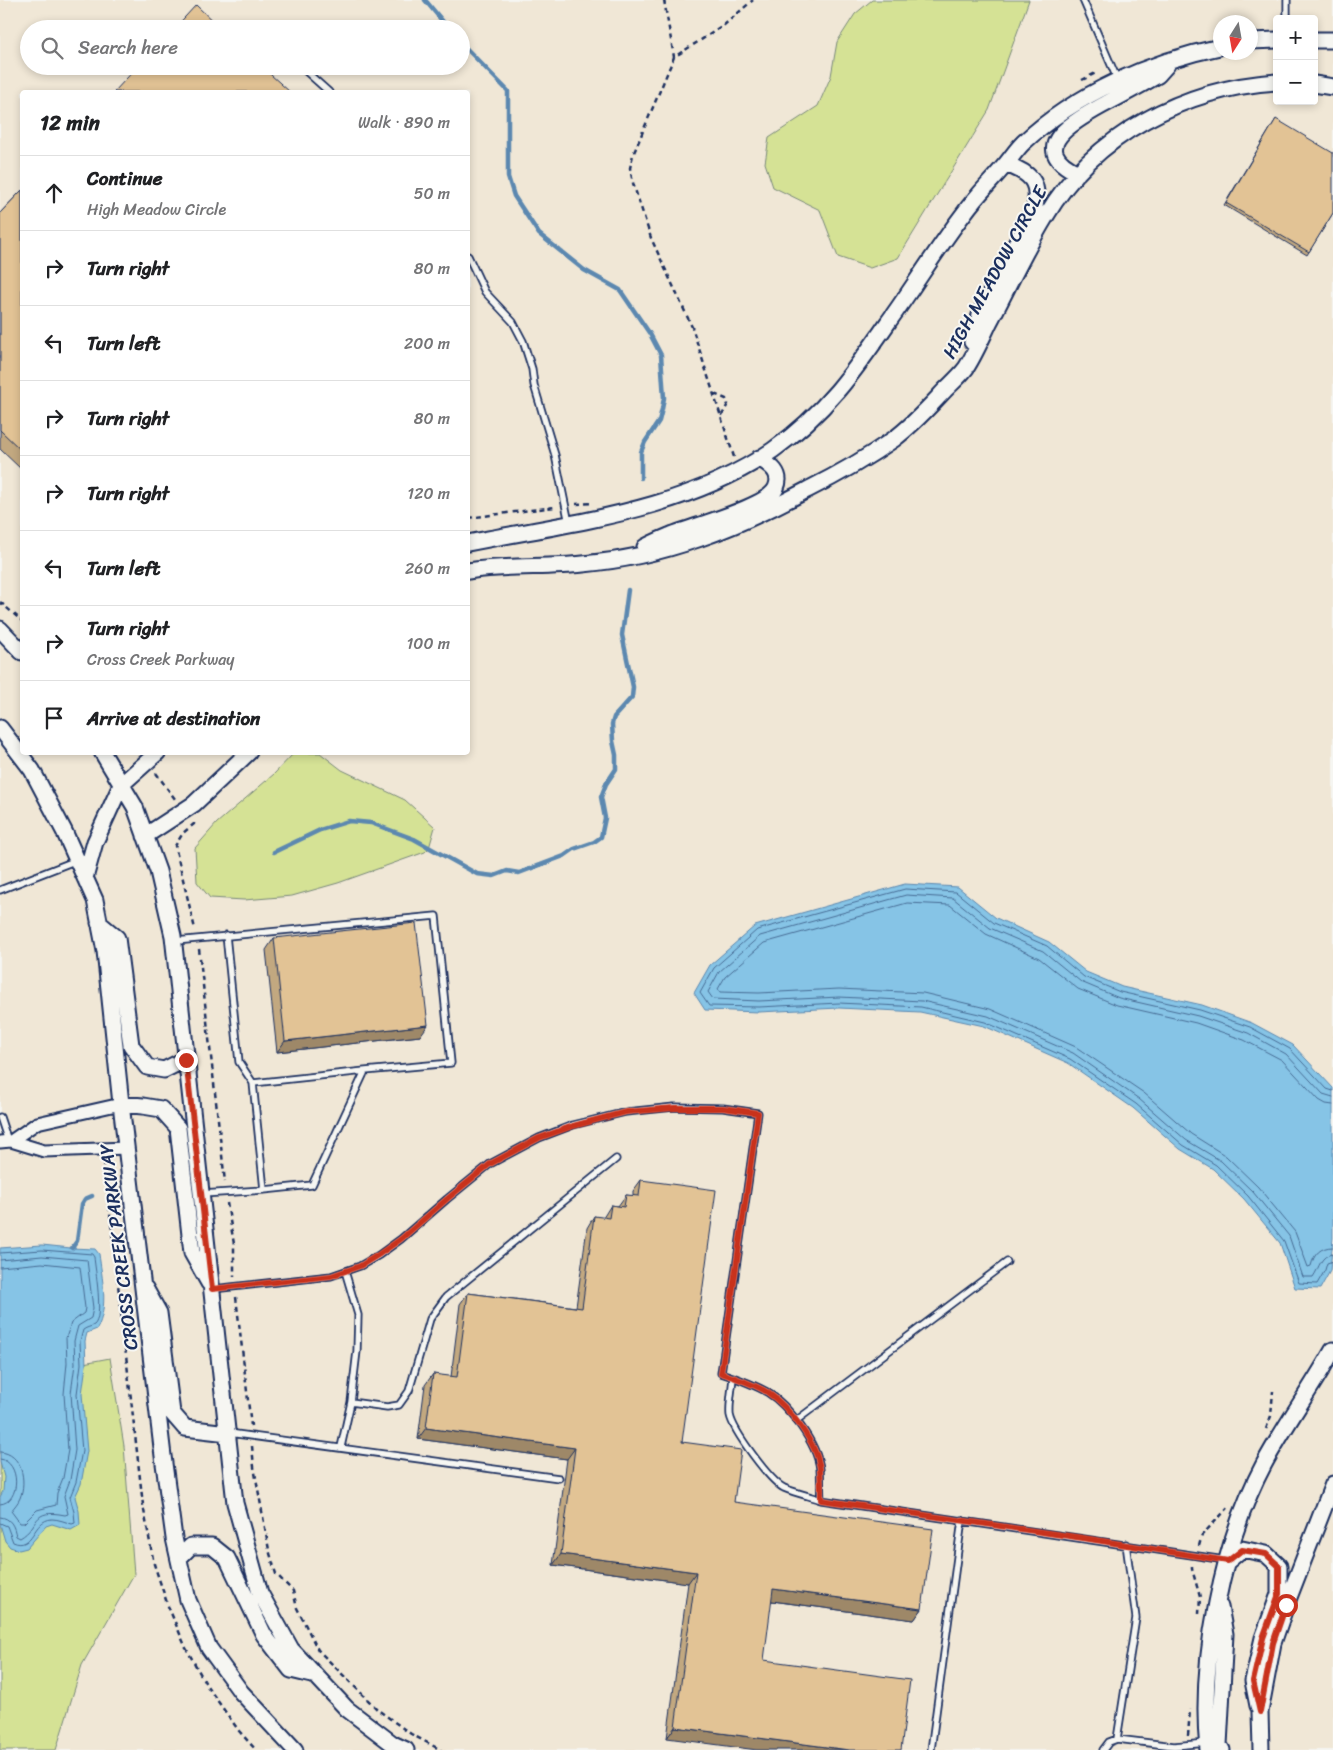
<!DOCTYPE html>
<html lang="en">
<head>
<meta charset="utf-8">
<style>
  :root { --surface:#fff; --page:#f6f6f6; --text:#202124; --muted:#757577; --line:#e0e0e0 }
  body { margin:0; font-family:Sriracha,sans-serif; background:var(--page); color:var(--text) }
  .controls { position:absolute; right:15px; top:15px; display:grid; overflow:hidden; border-radius:5px; box-shadow:0 2px 8px #0003 }
  .controls button { width:45px; height:45px; display:grid; place-items:center; padding:0; border:0; border-bottom:1px solid var(--line); background:var(--surface); color:var(--text); font:25px sans-serif }
  .compass { position:absolute; left:1213px; top:15px; width:45px; height:45px; border-radius:50%; background:var(--surface); box-shadow:0 2px 8px #0003; rotate:191deg }
  .stop { position:absolute; width:15px; height:15px; margin:-11px; border:4px solid #c8321e; border-radius:50%; background:#fff }
  .stop.end { background:#c8321e; border-color:#fff; box-shadow:0 1px 5px #0008 }
  .list { margin:0; padding:0; list-style:none }
  h2 { display:flex; justify-content:space-between; align-items:center; height:65px; margin:0; padding:0 20px; font-size:21px }
  h2 small { font-size:16px; font-weight:400; color:var(--muted) }
  .list li { display:grid; grid-template-columns:32px 1fr auto; gap:15px; align-items:center; box-sizing:border-box; height:75px; padding:0 20px; border-top:1px solid var(--line) }
  .list b { display:block; font-size:19px; white-space:nowrap }
  .list p { margin:0; font-size:16px; white-space:nowrap; color:var(--muted) }
  .list em { font-size:16px; font-style:normal; color:var(--muted) }
  .icon { flex:none; width:28px; height:28px; fill:none; stroke:currentColor; stroke-width:2; stroke-linecap:round; stroke-linejoin:round }
  .map { position:relative; flex:none; width:1333px; height:1750px; overflow:hidden }
  .search { position:absolute; background:var(--surface); box-shadow:0 2px 8px #0003; left:20px; top:20px; width:450px; height:55px; display:flex; align-items:center; gap:12px; box-sizing:border-box; padding:0 18px; border-radius:28px; color:var(--muted); font-size:19px }
  .panel { position:absolute; background:var(--surface); box-shadow:0 2px 8px #0003; left:20px; top:90px; width:450px; height:665px; border-radius:5px }
  .map>svg:first-child { display:block }
  .built { fill:#f0e7d6; fill-rule:evenodd }
  .green { fill:#d5e295; stroke:#78887a }
  .water { fill:#86c4e6; stroke:#5b88b0 }
  .lines { fill:none; stroke-linecap:round; stroke-linejoin:round }
  .shore { stroke:#466b94; stroke-width:1 }
  .stream { stroke:#5b88b0; stroke-width:4.5 }
  .service-casing { stroke:#1b2f5e; stroke-width:9 }
  .minor-casing { stroke:#1b2f5e; stroke-width:15 }
  .tertiary-casing { stroke:#1b2f5e; stroke-width:19 }
  .path { stroke:#1b2f5e; stroke-width:2.5; stroke-dasharray:5 4; stroke-linecap:butt }
  .service { stroke:#f6f6f2; stroke-width:5.5 }
  .minor { stroke:#f6f6f2; stroke-width:11 }
  .tertiary { stroke:#f6f6f2; stroke-width:15 }
  .wall { fill:#c2a880; stroke:#1b2f5e }
  .shaded-wall { fill:#9e8868; stroke:#1b2f5e }
  .building { fill:#e2c395; stroke:#1b2f5e }
  .route { stroke:#c8321e; stroke-width:6 }
  .labels { text-anchor:middle; stroke-width:4; stroke-linejoin:round; paint-order:stroke }
  .street-label { font-size:19px; fill:#1b2f5e; stroke:#f6f6f2 }
</style>
</head>
<body>
<div class="map">
<svg width="1333" height="1750" viewBox="0 0 1333 1750">
  <rect width="100%" height="100%" fill="#f6f6f2"/>
  <filter id="ink" filterUnits="userSpaceOnUse"><feTurbulence type="fractalNoise" baseFrequency=".02" numOctaves="2"/><feDisplacementMap in="SourceGraphic" scale="10" xChannelSelector="R" yChannelSelector="G"/><feConvolveMatrix kernelMatrix="1 2 1 2 8 2 1 2 1" color-interpolation-filters="sRGB"/></filter>
  <g filter="url(#ink)">
    <path class="built" d="M0,0H1333V1750H0ZM1277,19H1314V101H1277ZM1220,22H1250V52H1220ZM29,29H461V66H29ZM22,92H468V752H22Z"/>
    <path class="green" d="M872,0H1029L989,110L898,258L870,268L838,257L820,210L773,187L765,163L769,138L818,106L831,76L837,42L855,14Z
      M294,753H320L342,770L405,800L435,827L429,848L425,852L338,883L292,896L244,900L210,898L197,882L195,848L217,823L274,774Z
      M110,1358L124,1446L134,1574L82,1665L56,1750H0V1411L35,1372Z"/>
    <path class="water" d="M905,884L958,887L996,918L1049,942L1086,972L1122,987L1202,1005L1252,1023L1293,1045L1333,1088V1238L1330,1271L1320,1289L1295,1288L1280,1243L1244,1199L1213,1169L1180,1149L1133,1108L1068,1063L984,1026L920,1012L839,1008L759,1012L705,1010L694,993L710,965L755,926Z
      M42,1245L71,1248L95,1249L99,1254C102,1278 109,1307 97,1329L87,1333L85,1341L86,1365L82,1394L87,1451L81,1484L75,1497L79,1511L80,1525L71,1530L52,1524L46,1526L27,1548L19,1550L10,1547L5,1541L0,1524V1497L3,1491L4,1477L0,1462V1248Z"/>
    <g class="lines">
      <path class="shore" d="M1333,1091L1327,1089L1290,1049L1250,1027L1200,1010L1120,992L1084,977L1047,946L994,923L956,892L905,889L757,930L714,968L700,993L709,1006L759,1007L839,1003L921,1007L985,1022L1070,1059L1136,1104L1183,1145L1216,1165L1248,1196L1284,1241L1299,1283L1317,1284L1325,1270L1327,1263L1333,1261
        M1333,1097L1323,1094L1286,1054L1248,1033L1198,1016L1119,998L1081,982L1043,951L990,928L953,898L906,895L760,936L719,972L708,992L713,999L759,1001L839,997L922,1001L988,1016L1073,1053L1139,1099L1186,1140L1221,1161L1253,1192L1289,1236L1303,1277H1313C1320,1267 1320,1255 1333,1254
        M1333,1105L1326,1104L1319,1100L1282,1060L1244,1040L1196,1023L1117,1005L1078,989L1039,958L986,934L950,905L907,903L764,943L725,977L718,989L720,992L759,993L839,989L923,993L990,1009L1076,1047L1144,1093L1191,1134L1226,1156L1258,1187L1295,1232L1308,1267L1311,1266C1314,1254 1320,1247 1333,1247
        M0,1253L42,1250L92,1254L94,1257C95,1269 104,1317 94,1325C91,1327 87,1327 83,1330L80,1341L81,1364L77,1394L82,1451L76,1482L70,1497L74,1512L75,1523L72,1524C66,1522 58,1519 52,1519C32,1520 34,1551 13,1542L7,1526L0,1523
        M0,1260L42,1256L87,1260L93,1308L91,1318L78,1326L74,1341L75,1364L71,1393L75,1450L70,1480L64,1496L68,1514L65,1515C30,1508 41,1526 20,1538L16,1536C14,1526 11,1518 0,1517
        M0,1267L42,1263L80,1267L85,1308L84,1313L71,1323L66,1338L67,1363L64,1394L68,1450L63,1478L57,1493L56,1505L37,1510L24,1523H20L11,1511C14,1507 18,1503 20,1498C27,1481 22,1453 0,1452
        M0,1459C21,1461 21,1503 0,1504"/>
      <path class="stream" d="M425,0L449,29
        M461,43L508,91V177L514,196L539,234L584,270L620,290L650,334L661,355L664,398L662,409L659,421L645,442L641,452V478
        M274,852L320,830L349,821L371,823L414,839L477,874L494,876L507,871L519,873L564,856L574,849L594,842L601,837L605,818L601,797L606,784L616,769V755L613,741L612,724L614,717L632,697L633,687L622,635L628,590
        M72,1248L77,1241L82,1204L85,1199L92,1196"/>
      <defs>
        <path id="service" d="M1083,0L1118,81
          M1287,19V0
          M300,66L329,92
          M468,256L485,292L513,322L523,341L532,369L534,385L555,455L569,523
          M0,890L77,860
          M226,935L239,1062L253,1083L264,1190
          M176,941L436,916L451,1063L365,1071L312,1185L264,1190L202,1194
          M253,1083L365,1071
          M0,1117L8,1141
          M213,1289L331,1276L360,1266L379,1255L401,1239L447,1199L490,1164L539,1138L573,1125L626,1112L674,1107L723,1108L758,1113L721,1373C736,1378 753,1384 767,1392C789,1406 817,1443 820,1469C821,1479 820,1490 821,1500L1225,1560
          M733,1377C732,1390 729,1403 730,1415C733,1431 770,1481 784,1488C796,1493 809,1496 821,1500
          M351,1402L387,1407L399,1405L409,1391L430,1319L446,1297L616,1159
          M797,1420L1007,1262
          M229,1433L559,1478
          M341,1447L351,1402L357,1351L358,1315L345,1271
          M1117,1739L1136,1618L1126,1544
          M931,1750L962,1520
          M1103,1750L1109,1742L1117,1739L1174,1746L1207,1743"/>
        <path id="minor" d="M11,1141L37,1123L121,1104
          M0,1142L11,1141L44,1151L127,1148"/>
        <path id="tertiary" d="M1314,40H1333
          M1250,41L1277,40
          M1314,84L1333,87
          M1078,173C1022,147 1080,118 1107,103C1124,94 1141,85 1158,75L1167,65
          M972,342L981,312L1035,207C1040,181 1030,173 1006,164
          M468,543C571,522 683,512 773,450C825,413 854,372 889,321C915,285 938,247 965,212C977,195 992,181 1005,165C1011,158 1016,150 1023,143C1075,94 1151,61 1220,47
          M645,547C653,543 661,539 669,536C690,527 768,507 776,488C783,473 770,465 759,458
          M468,571C506,565 545,568 583,564C665,557 736,528 807,490C837,475 867,458 894,439C913,425 929,407 945,390C952,383 960,376 966,368C975,354 982,338 989,323C1008,287 1025,250 1046,216C1094,134 1185,88 1277,82
          M0,629L22,652
          M0,728L32,770L64,831L95,900L105,951L121,1104L163,1456L174,1538L188,1600L209,1648L241,1692L295,1750
          M102,752L135,807L158,871L173,936L235,1503L260,1593L291,1649L347,1709L393,1744L406,1750
          M145,836L194,804L249,752
          M85,878L95,842L121,785L158,752
          M99,923L117,938L131,1045L147,1067L164,1070L186,1059
          M121,1104L143,1106L161,1109L178,1128L192,1253L209,1283
          M145,1288L159,1313L172,1413L185,1428L228,1433
          M179,1558L191,1546H212L227,1558L264,1635L291,1670L316,1676
          M1228,1561L1242,1549L1266,1554L1279,1566V1594L1263,1638L1253,1681L1258,1706
          M1220,1607L1225,1634L1219,1745L1222,1750
          M1208,1750C1199,1661 1222,1543 1264,1464C1285,1425 1311,1389 1333,1350
          M1261,1750L1260,1712L1273,1643L1286,1605L1333,1484"/>
      </defs>
      <use href="#service" class="service-casing"/>
      <use href="#minor" class="minor-casing"/>
      <use href="#tertiary" class="tertiary-casing"/>
      <path class="path" d="M664,0L674,57
        M1082,80L1098,72
        M714,394L726,399L728,404L721,417
        M734,457L692,327L651,238L633,183L630,168L633,155L674,57L723,26L753,0
        M576,504L593,503
        M468,518L555,507
        M0,602L22,621
        M156,773L175,799
        M194,823V824L183,833L175,846L195,929
        M199,949L225,1182
        M104,1161L143,1505L154,1564L168,1606L186,1648L207,1686L239,1731L256,1750
        M227,1203L234,1244V1277
        M236,1297L251,1426
        M1266,1429L1271,1416L1273,1391
        M252,1446L254,1467L269,1550L276,1574L293,1591L297,1608L318,1650L378,1710L411,1734L441,1750
        M1199,1546L1202,1535L1228,1508
        M1192,1566V1569L1200,1597L1199,1614
        M1188,1736L1190,1709"/>
      <use href="#service" class="service"/>
      <use href="#minor" class="minor"/>
      <use href="#tertiary" class="tertiary"/>
    </g>
    <path class="wall" d="M1276,119L1333,213L1307,255L1224,205Z
      M22,190V470L0,449V213Z
      M274,938L420,1036L277,1052L266,950Z
      M641,1180L682,1442L734,1502L922,1609L914,1620L772,1601L667,1738L688,1583L553,1565L567,1459L418,1439L425,1385L433,1374L451,1377L460,1304L468,1293L576,1307L587,1228L594,1216L603,1218L611,1205L618,1206L626,1195L633,1196V1191Z"/>
    <path class="shaded-wall" d="M428,1025L420,1036L277,1052L285,1041Z
      M426,1428L575,1448L567,1459L418,1439Z
      M561,1554L696,1572L688,1583L553,1565Z
      M773,1589L922,1609L914,1620L765,1600Z
      M675,1727L849,1750H757L667,1738Z"/>
    <path class="building" d="M196,5L221,29H174Z
      M138,66H261L290,92H114Z
      M1276,119L1333,153V213L1309,252L1226,203Z
      M22,190V451L0,430V213Z
      M416,923L428,1025L285,1041L274,938Z
      M641,1180L716,1190L682,1442L741,1450L734,1502L933,1529L922,1609L773,1589L764,1660L910,1680L901,1750H849L675,1727L696,1572L561,1554L575,1448L426,1428L433,1374L457,1377L468,1293L582,1308L594,1216L609,1218L611,1205L624,1207L626,1195L639,1196Z"/>
  </g>
  <g class="lines" filter="url(#ink)">
    <path class="route" d="M186,1060L212,1289L331,1276L360,1266L378,1255L401,1239L447,1199L490,1164L539,1138L573,1126L626,1112L674,1108H723L758,1113L721,1373C736,1378 753,1384 767,1392C789,1407 817,1443 820,1469C821,1480 821,1490 821,1500L1083,1538L1228,1561L1242,1550L1266,1554L1279,1566V1594L1263,1638L1253,1681L1260,1712L1273,1643L1286,1605"/>
  </g>
  <g class="labels">
    <g class="street-label">
      <text transform="translate(994 272) rotate(-61)" y="7">HIGH MEADOW CIRCLE</text>
      <text transform="translate(118 1247) rotate(-97)" y="7">CROSS CREEK PARKWAY</text>
    </g>
  </g>
</svg>
<div class="controls">
<button>+</button>
<button>−</button>
</div>
<svg class="compass" viewBox="-18 -18 36 36"><path d="M0-13l5 13h-10z" fill="#e53935"/><path d="M0 13l5-13h-10z" fill="#757577"/></svg>
<div class="stop" style="left:1286px;top:1605px"></div>
<div class="stop end" style="left:186px;top:1060px"></div>
<div class="search"><svg class="icon" aria-label="search" viewBox="0 0 24 24"><circle cx="10" cy="10" r="6"/><path d="M15 15l6 6"/></svg>Search here</div>
<section class="panel">
<h2>12 min<small>Walk · 890 m</small></h2>
<ul class="list">
<li><svg class="icon" aria-label="ahead" viewBox="0 0 24 24"><path d="M12 20V5M6 11l6-6 6 6"/></svg><div><b>Continue</b><p>High Meadow Circle</p></div><em>50 m</em></li>
<li><svg class="icon" aria-label="right" viewBox="0 0 24 24"><path d="M7 20v-9h11M14 6l5 5-5 5"/></svg><div><b>Turn right</b></div><em>80 m</em></li>
<li><svg class="icon" aria-label="left" viewBox="0 0 24 24"><path d="M17 20v-9H6M10 6l-5 5 5 5"/></svg><div><b>Turn left</b></div><em>200 m</em></li>
<li><svg class="icon" aria-label="right" viewBox="0 0 24 24"><path d="M7 20v-9h11M14 6l5 5-5 5"/></svg><div><b>Turn right</b></div><em>80 m</em></li>
<li><svg class="icon" aria-label="right" viewBox="0 0 24 24"><path d="M7 20v-9h11M14 6l5 5-5 5"/></svg><div><b>Turn right</b></div><em>120 m</em></li>
<li><svg class="icon" aria-label="left" viewBox="0 0 24 24"><path d="M17 20v-9H6M10 6l-5 5 5 5"/></svg><div><b>Turn left</b></div><em>260 m</em></li>
<li><svg class="icon" aria-label="right" viewBox="0 0 24 24"><path d="M7 20v-9h11M14 6l5 5-5 5"/></svg><div><b>Turn right</b><p>Cross Creek Parkway</p></div><em>100 m</em></li>
<li><svg class="icon" aria-label="arrive" viewBox="0 0 24 24"><path d="M6 21V4h12l-3 4 3 4H6"/></svg><div><b>Arrive at destination</b></div></li>
</ul>
</section>
</div>
</body>
</html>
